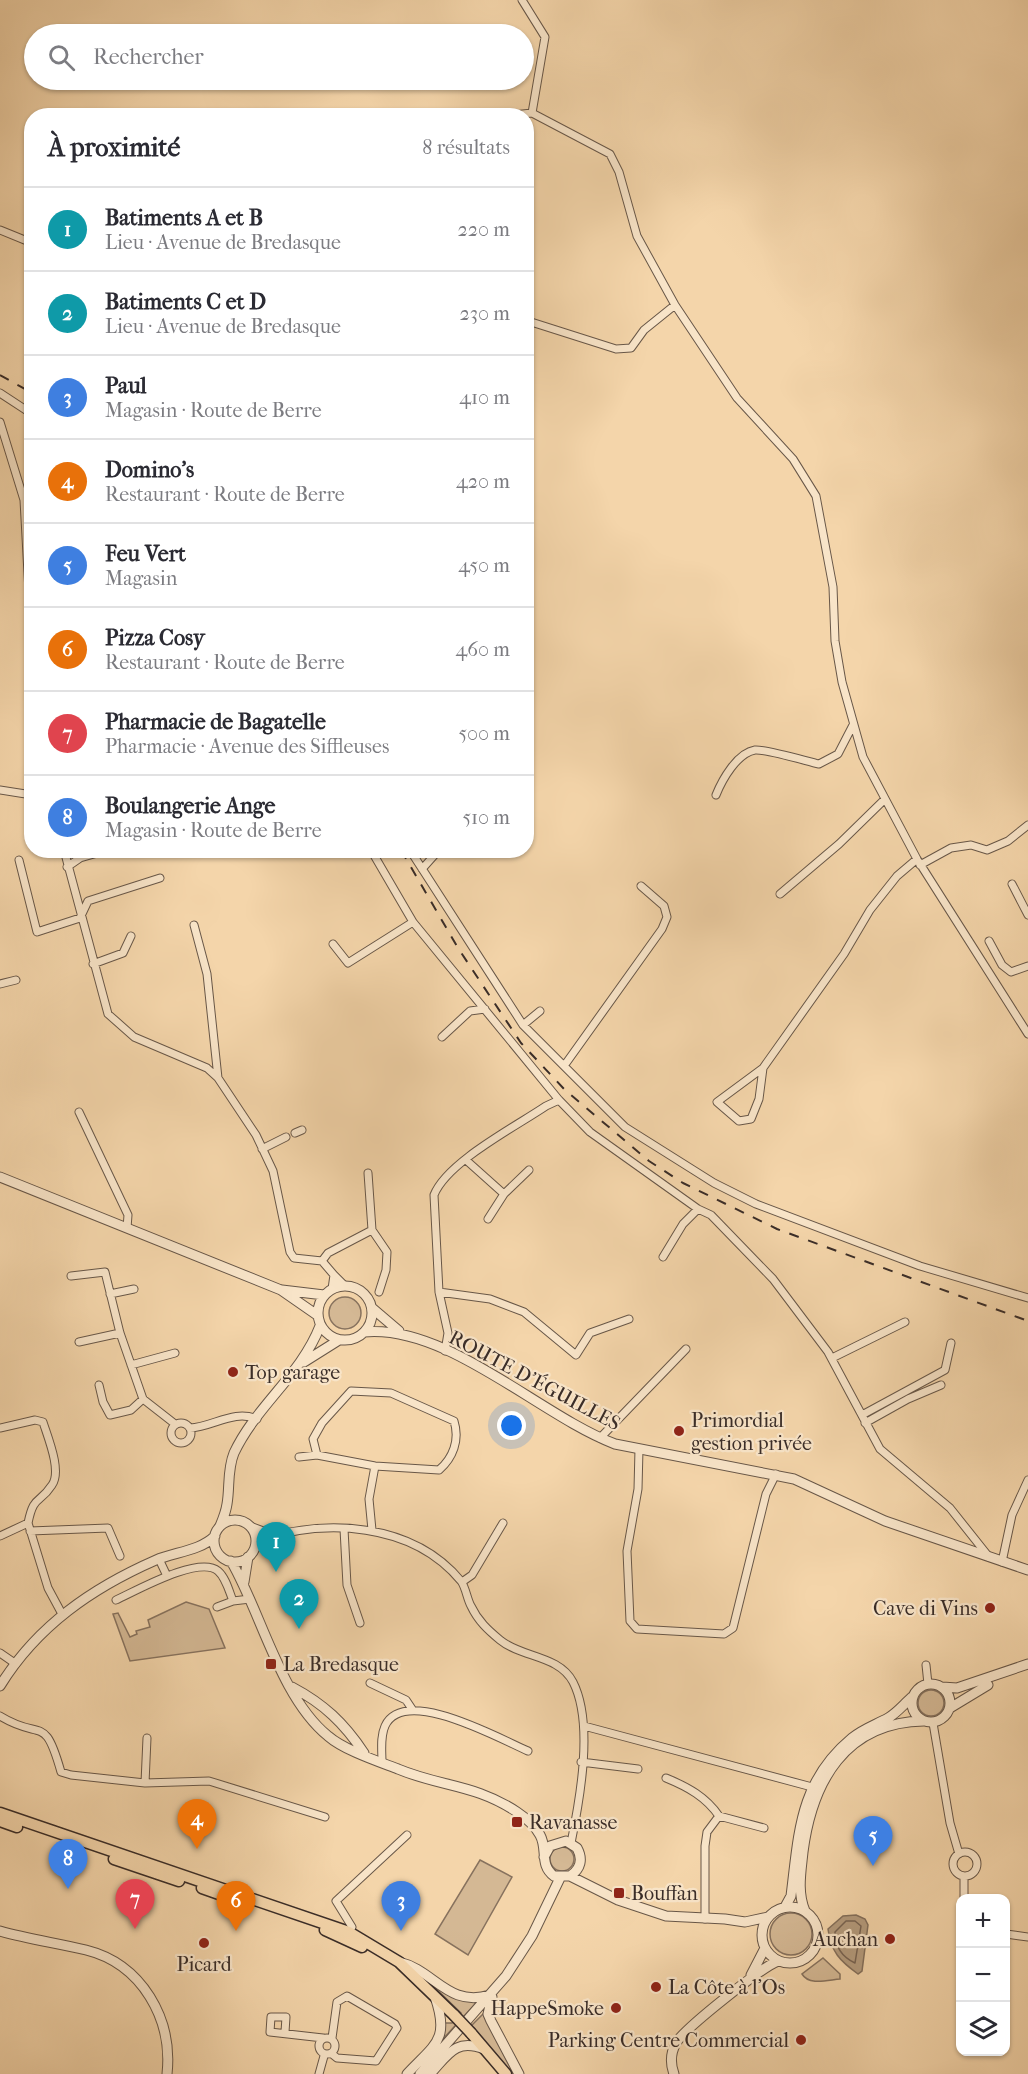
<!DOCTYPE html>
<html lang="fr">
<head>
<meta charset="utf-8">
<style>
  :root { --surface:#fff; --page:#f2f2f3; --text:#2b2b33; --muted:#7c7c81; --line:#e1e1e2; --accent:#8f2418 }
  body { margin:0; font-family:"IM FELL French Canon",serif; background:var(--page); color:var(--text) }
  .controls { position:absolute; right:18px; bottom:18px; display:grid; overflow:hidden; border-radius:12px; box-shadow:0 2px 4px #0004 }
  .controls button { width:54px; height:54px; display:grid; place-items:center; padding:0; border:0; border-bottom:2px solid var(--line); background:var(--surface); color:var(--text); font:30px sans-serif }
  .you { position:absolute; left:512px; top:1426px; width:21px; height:21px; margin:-15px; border:4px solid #fff; border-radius:50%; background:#1a73e8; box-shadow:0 0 0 9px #1a73e833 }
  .badge { display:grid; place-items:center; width:39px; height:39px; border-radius:50%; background:var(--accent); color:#fff; font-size:20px; font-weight:700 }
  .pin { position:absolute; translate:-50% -50px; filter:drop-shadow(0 2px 3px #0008) }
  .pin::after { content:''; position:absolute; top:32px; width:21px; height:18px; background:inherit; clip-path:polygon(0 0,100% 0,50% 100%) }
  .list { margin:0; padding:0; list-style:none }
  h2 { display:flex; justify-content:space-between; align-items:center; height:78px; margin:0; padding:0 24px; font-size:26px }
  h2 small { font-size:20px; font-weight:400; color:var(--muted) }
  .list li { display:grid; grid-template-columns:39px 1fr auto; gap:18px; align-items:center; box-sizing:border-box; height:84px; padding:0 24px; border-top:2px solid var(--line) }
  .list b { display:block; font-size:22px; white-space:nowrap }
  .list p { margin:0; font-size:20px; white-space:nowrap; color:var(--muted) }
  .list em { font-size:20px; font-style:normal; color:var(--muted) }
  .icon { flex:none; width:33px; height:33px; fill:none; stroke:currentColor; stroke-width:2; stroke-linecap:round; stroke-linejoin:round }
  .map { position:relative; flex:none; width:1028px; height:2074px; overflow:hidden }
  .search { position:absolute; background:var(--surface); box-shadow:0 2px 4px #0004; left:24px; top:24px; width:510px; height:66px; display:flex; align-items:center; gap:15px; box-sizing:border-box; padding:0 21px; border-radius:33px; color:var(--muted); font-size:22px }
  .panel { position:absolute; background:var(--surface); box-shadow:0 2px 4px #0004; left:24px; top:108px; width:510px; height:750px; border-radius:24px }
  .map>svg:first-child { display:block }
  .green { fill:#d4b894; stroke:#87725e; stroke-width:1.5 }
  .water { fill:#b59c7e; stroke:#84705c; stroke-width:1.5 }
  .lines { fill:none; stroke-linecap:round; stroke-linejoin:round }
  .shore { stroke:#786453; stroke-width:1.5 }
  .minor-casing { stroke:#685748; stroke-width:9 }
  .tertiary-casing { stroke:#685748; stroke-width:11 }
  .primary-casing { stroke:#3a2d28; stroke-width:13 }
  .minor { stroke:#f8e4c8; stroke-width:7 }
  .tertiary { stroke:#f8e4c8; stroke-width:9 }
  .primary { stroke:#f4d5aa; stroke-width:10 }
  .rail { stroke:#3a2d28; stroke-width:2; stroke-dasharray:10 10; stroke-linecap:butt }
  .primary-bridge-casing { stroke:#3a2d28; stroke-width:13; stroke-linecap:butt }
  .primary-bridge { stroke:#f4d5aa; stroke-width:10 }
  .poi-dot { fill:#8f2418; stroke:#f8e4c8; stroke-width:2 }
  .labels { text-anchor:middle; stroke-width:4.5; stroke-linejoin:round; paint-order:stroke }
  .poi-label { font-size:20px; fill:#3a2d28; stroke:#f8e4c8; text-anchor:start }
  .street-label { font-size:20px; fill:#3a2d28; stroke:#f8e4c8 }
</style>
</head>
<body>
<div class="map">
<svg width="1028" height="2074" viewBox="0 0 1028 2074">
  <rect width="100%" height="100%" fill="#f4d5aa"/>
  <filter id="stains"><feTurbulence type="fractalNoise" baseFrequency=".00333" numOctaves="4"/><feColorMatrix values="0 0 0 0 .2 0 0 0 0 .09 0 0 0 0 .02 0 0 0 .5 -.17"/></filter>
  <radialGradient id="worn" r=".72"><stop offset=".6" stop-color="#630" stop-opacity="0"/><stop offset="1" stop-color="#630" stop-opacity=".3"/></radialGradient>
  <path class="green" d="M329 1313a16 16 0 1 1 32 0a16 16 0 1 1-32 0Z
    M186,1602L209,1609L225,1648L130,1661L113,1614L118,1613L130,1637L137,1634L136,1631L150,1627L148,1620Z
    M918 1703a13 13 0 1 1 26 0a13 13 0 1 1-26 0Z
    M550 1859a12 12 0 1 1 24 0a12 12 0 1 1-24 0Z
    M480,1860L512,1877L468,1955L435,1934Z
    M770 1934a21 21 0 1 1 42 0a21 21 0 1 1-42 0Z
    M823,1958L840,1974V1979C828,1980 809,1986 802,1974Z
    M427,1980L469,2001L477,2002L442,2040L444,2023H452L461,2013Z
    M483,2014L516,2074H512L471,2026Z"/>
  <path class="water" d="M856,1915L865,1919L868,1925L862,1971L858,1974C840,1961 831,1952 828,1929L843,1916Z"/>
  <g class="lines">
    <path class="shore" d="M846,1921H855L861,1926L855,1963C842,1957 835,1946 835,1932Z"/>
    <defs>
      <path id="minor" d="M522,0L545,37L532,113L610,154L619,172L637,236L675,305L737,398L793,459L816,496L833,587L835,641L842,682L863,757L917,859L1028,1034
        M502,116L532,113
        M0,230L32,243
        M526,325L528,321L616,349L631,348L644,330L675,305
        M0,393L32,414
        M0,422L24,500L32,647
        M0,790L32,795
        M716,795C722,780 737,753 755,750C766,749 806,761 819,764L838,754L853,725
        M64,850L108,1014L134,1037L207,1068L218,1078L256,1135L273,1171L290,1252L294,1258L322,1261L334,1275
        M371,850L413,922L559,1100L590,1132L698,1209L711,1215L773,1279L828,1352L880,1449L950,1508L989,1557
        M410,850L523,1025L625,1127L714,1183L756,1204L920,1266L1028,1298
        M19,860L37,932L80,918L88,901L160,878
        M920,865L951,848L971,845L987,850L1008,841L1028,825
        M67,867L80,858L108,850
        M422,869L439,850
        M1012,884L1028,915
        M780,894L839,844L885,799
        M194,925L207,974L218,1078
        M989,941L1002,965L1011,972L1028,966
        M333,944L348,963L413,922
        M93,964L123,953L131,936
        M0,984L16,980
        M523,1025L540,1011
        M442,1037L470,1011L485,1009
        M564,1066L662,929L667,917L664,906L641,886
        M763,1068L717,1102L739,1121L751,1119L759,1099L763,1068L844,954L870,910L897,876L917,859
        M79,1112L128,1215L127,1228
        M295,1133L302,1130
        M262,1149L286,1137
        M466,1160L504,1194
        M368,1173L372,1230L387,1252L386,1270L379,1292
        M488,1219L504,1194L529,1170
        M663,1257L683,1224L698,1209
        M322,1261L328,1253L372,1230
        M71,1276L105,1272L120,1333L143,1399L175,1424
        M332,1289L334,1275L345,1286
        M439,1292L490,1299L524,1312L576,1355L590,1333L629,1319
        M110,1294L134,1289
        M79,1342L120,1333
        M445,1351L448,1333L439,1292L434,1195C447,1162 515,1127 546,1106L559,1100
        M832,1358L905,1322
        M131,1365L175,1353
        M99,1385L103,1402L110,1415L131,1410L143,1399
        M862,1415L945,1370L951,1343
        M171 1433a10 10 0 1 1 20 0a10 10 0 1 1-20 0Z
        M865,1423L908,1399L941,1385
        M0,1428L35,1420L43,1422C48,1438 62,1471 52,1485C39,1505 34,1494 28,1523
        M190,1428C213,1427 234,1409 257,1419
        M600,1438L686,1349
        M639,1449L638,1489L627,1551L630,1621L637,1629L724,1634L733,1628L766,1494L776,1474
        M299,1457L317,1455L375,1466L439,1470C453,1458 460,1440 454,1421L391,1393L351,1391L322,1423L313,1439L317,1455
        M250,1526L274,1535
        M344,1529L347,1585L360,1623
        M372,1530L369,1499L375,1466
        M30,1531L108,1528L120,1556
        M0,1536L28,1523L48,1588L62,1614
        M256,1541C325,1518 412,1522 461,1581C466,1588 467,1599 471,1606C478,1621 488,1630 500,1640C522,1658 559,1655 573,1682C594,1723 580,1799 571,1843
        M159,1559L167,1576
        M1002,1562L1012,1515L1028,1480
        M462,1582L472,1575L503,1523
        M116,1600C136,1591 199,1555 218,1571C226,1578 229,1591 233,1601
        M217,1607L233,1601L250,1599
        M0,1653L16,1664
        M926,1665L928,1684
        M370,1683L406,1700L412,1709
        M0,1716C42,1742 44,1712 61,1772L71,1775L145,1783L209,1781L325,1817
        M933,1723L950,1823L959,1854
        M584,1726L812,1787
        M581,1762L638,1769
        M382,1763C382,1750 380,1737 385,1726C404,1685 500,1739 528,1751
        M666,1778C688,1787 706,1797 719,1816L707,1832L705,1846V1919
        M145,1783L147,1738
        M719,1816L764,1828
        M953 1864a12 12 0 1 1 24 0a12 12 0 1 1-24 0Z
        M964,1898V1876
        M349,1932L352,1927L336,1901L407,1835
        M1006,1934L1028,1937
        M285,2032L286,2017H271L270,2032L323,2038
        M319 2046a8 8 0 1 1 16 0a8 8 0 1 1-16 0Z
        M332,2054L337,2058L376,2061L397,2028L395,2024L347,1996L337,2002L332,2038
        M319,2074L324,2056"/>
      <path id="tertiary" d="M0,1177L281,1290L317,1315
        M318 1313a27 27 0 1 1 54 0a27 27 0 1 1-54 0Z
        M282,1290L324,1295
        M372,1308L399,1331
        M364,1332C447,1324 539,1415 615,1444L794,1479L885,1521L1028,1570
        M304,1362L339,1340
        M214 1541a21 21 0 1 1 42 0a21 21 0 1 1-42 0Z
        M220,1526C223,1519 226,1511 227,1504C230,1487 227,1470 234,1453C256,1406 301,1375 320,1326
        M231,1561C261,1612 280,1697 328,1736C344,1750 377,1761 398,1769C441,1787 475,1784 517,1812C526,1818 535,1826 540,1835C548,1849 539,1865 554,1876H570C581,1869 583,1859 577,1848L566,1841L550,1846L544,1857
        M244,1582L248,1557
        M912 1703a19 19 0 1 1 38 0a19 19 0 1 1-38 0Z
        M0,1686C37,1626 92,1588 156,1560C175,1552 200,1551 215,1536
        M292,1687C324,1704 344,1723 364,1753
        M942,1687L957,1688L1028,1664
        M950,1708L988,1685
        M570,1876L618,1900L666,1916L725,1919L745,1922L768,1917
        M762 1935a28 28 0 1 1 56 0a28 28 0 1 1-56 0Z
        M785,1907L791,1896C799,1833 799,1782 852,1738C863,1729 875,1725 888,1718C897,1713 904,1704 912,1697
        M805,1911C797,1892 801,1872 803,1852C812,1782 845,1722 924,1721
        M0,1931C28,1939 57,1943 86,1950C142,1964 173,2019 167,2074
        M399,1962C434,1970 448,2008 490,1995
        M751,1975L765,1948
        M492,1997L488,2014L491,2021L519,2074
        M407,2074C435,2044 450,2040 435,1997
        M420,2074L506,1976L532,1936L560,1878
        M430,2074C448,2055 455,2038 484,2049
        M674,2074C670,2063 671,2052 676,2043C684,2029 762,1967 778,1961"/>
      <path id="primary" d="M0,1813L349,1932L399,1962L454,2015
        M0,1821L17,1827
        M114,1859L179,1881
        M202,1888L236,1900
        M325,1930L362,1947
        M471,2033L506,2074"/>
    </defs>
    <use href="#minor" class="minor-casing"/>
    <use href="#tertiary" class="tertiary-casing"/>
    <use href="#primary" class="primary-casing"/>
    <use href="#minor" class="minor"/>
    <use href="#tertiary" class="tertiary"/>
    <use href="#primary" class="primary"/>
    <path class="rail" d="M0,375L32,393
      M401,850L458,948L521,1043L565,1090L649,1161L683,1183L777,1229L1028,1321"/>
    <defs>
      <path id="primary-bridge" d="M454,2015L471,2033"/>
    </defs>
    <use href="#primary-bridge" class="primary-bridge-casing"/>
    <use href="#primary-bridge" class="primary-bridge"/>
  </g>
  <g class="poi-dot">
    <circle cx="233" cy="1372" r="6"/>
    <circle cx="679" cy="1431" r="6"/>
    <circle cx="990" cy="1608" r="6"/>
    <rect x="265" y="1658" width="12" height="12" rx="3"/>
    <rect x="511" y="1816" width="12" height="12" rx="3"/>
    <rect x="613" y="1887" width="12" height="12" rx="3"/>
    <circle cx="890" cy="1939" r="6"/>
    <circle cx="204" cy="1943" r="6"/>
    <circle cx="656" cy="1987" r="6"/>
    <circle cx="616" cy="2008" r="6"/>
    <circle cx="801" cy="2040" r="6"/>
  </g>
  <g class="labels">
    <g class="poi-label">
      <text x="245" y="1379">Top garage</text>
      <text x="691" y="1427">Primordial<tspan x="691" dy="23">gestion privée</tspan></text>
      <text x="978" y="1615" text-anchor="end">Cave di Vins</text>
      <text x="283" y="1671">La Bredasque</text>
      <text x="529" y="1829">Ravanasse</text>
      <text x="631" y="1900">Bouffan</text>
      <text x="878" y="1946" text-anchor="end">Auchan</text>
      <text x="204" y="1971" text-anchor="middle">Picard</text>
      <text x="668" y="1994">La Côte à l'Os</text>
      <text x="604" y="2015" text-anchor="end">HappeSmoke</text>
      <text x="789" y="2047" text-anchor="end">Parking Centre Commercial</text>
    </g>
    <g class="street-label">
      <text transform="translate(535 1380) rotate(28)" y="7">ROUTE D'ÉGUILLES</text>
    </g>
  </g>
  <rect width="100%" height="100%" filter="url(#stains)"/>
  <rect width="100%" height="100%" fill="url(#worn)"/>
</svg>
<div class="controls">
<button>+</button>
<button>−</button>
<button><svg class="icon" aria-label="layers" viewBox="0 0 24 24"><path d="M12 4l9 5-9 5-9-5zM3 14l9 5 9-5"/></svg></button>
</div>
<div class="you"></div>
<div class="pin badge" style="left:276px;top:1572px;background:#0f9aa8">1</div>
<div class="pin badge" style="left:299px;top:1629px;background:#0f9aa8">2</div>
<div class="pin badge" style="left:401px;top:1931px;background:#3f7fe0">3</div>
<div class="pin badge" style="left:197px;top:1849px;background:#e8710a">4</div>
<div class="pin badge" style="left:873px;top:1866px;background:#3f7fe0">5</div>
<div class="pin badge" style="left:236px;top:1931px;background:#e8710a">6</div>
<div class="pin badge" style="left:135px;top:1929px;background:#e0444e">7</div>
<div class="pin badge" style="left:68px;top:1889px;background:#3f7fe0">8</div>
<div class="search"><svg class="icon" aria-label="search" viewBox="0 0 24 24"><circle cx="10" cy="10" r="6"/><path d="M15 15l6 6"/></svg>Rechercher</div>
<section class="panel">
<h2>À proximité<small>8 résultats</small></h2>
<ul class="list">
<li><span class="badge" style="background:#0f9aa8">1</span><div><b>Batiments A et B</b><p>Lieu · Avenue de Bredasque</p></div><em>220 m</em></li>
<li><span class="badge" style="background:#0f9aa8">2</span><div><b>Batiments C et D</b><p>Lieu · Avenue de Bredasque</p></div><em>230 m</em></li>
<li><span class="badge" style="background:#3f7fe0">3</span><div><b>Paul</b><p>Magasin · Route de Berre</p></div><em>410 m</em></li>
<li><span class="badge" style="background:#e8710a">4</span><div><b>Domino's</b><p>Restaurant · Route de Berre</p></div><em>420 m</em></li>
<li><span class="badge" style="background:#3f7fe0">5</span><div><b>Feu Vert</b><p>Magasin</p></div><em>450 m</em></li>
<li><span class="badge" style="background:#e8710a">6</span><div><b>Pizza Cosy</b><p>Restaurant · Route de Berre</p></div><em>460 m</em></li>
<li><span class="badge" style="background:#e0444e">7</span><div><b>Pharmacie de Bagatelle</b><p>Pharmacie · Avenue des Siffleuses</p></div><em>500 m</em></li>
<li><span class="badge" style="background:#3f7fe0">8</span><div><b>Boulangerie Ange</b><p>Magasin · Route de Berre</p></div><em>510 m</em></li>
</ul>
</section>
</div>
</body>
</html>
